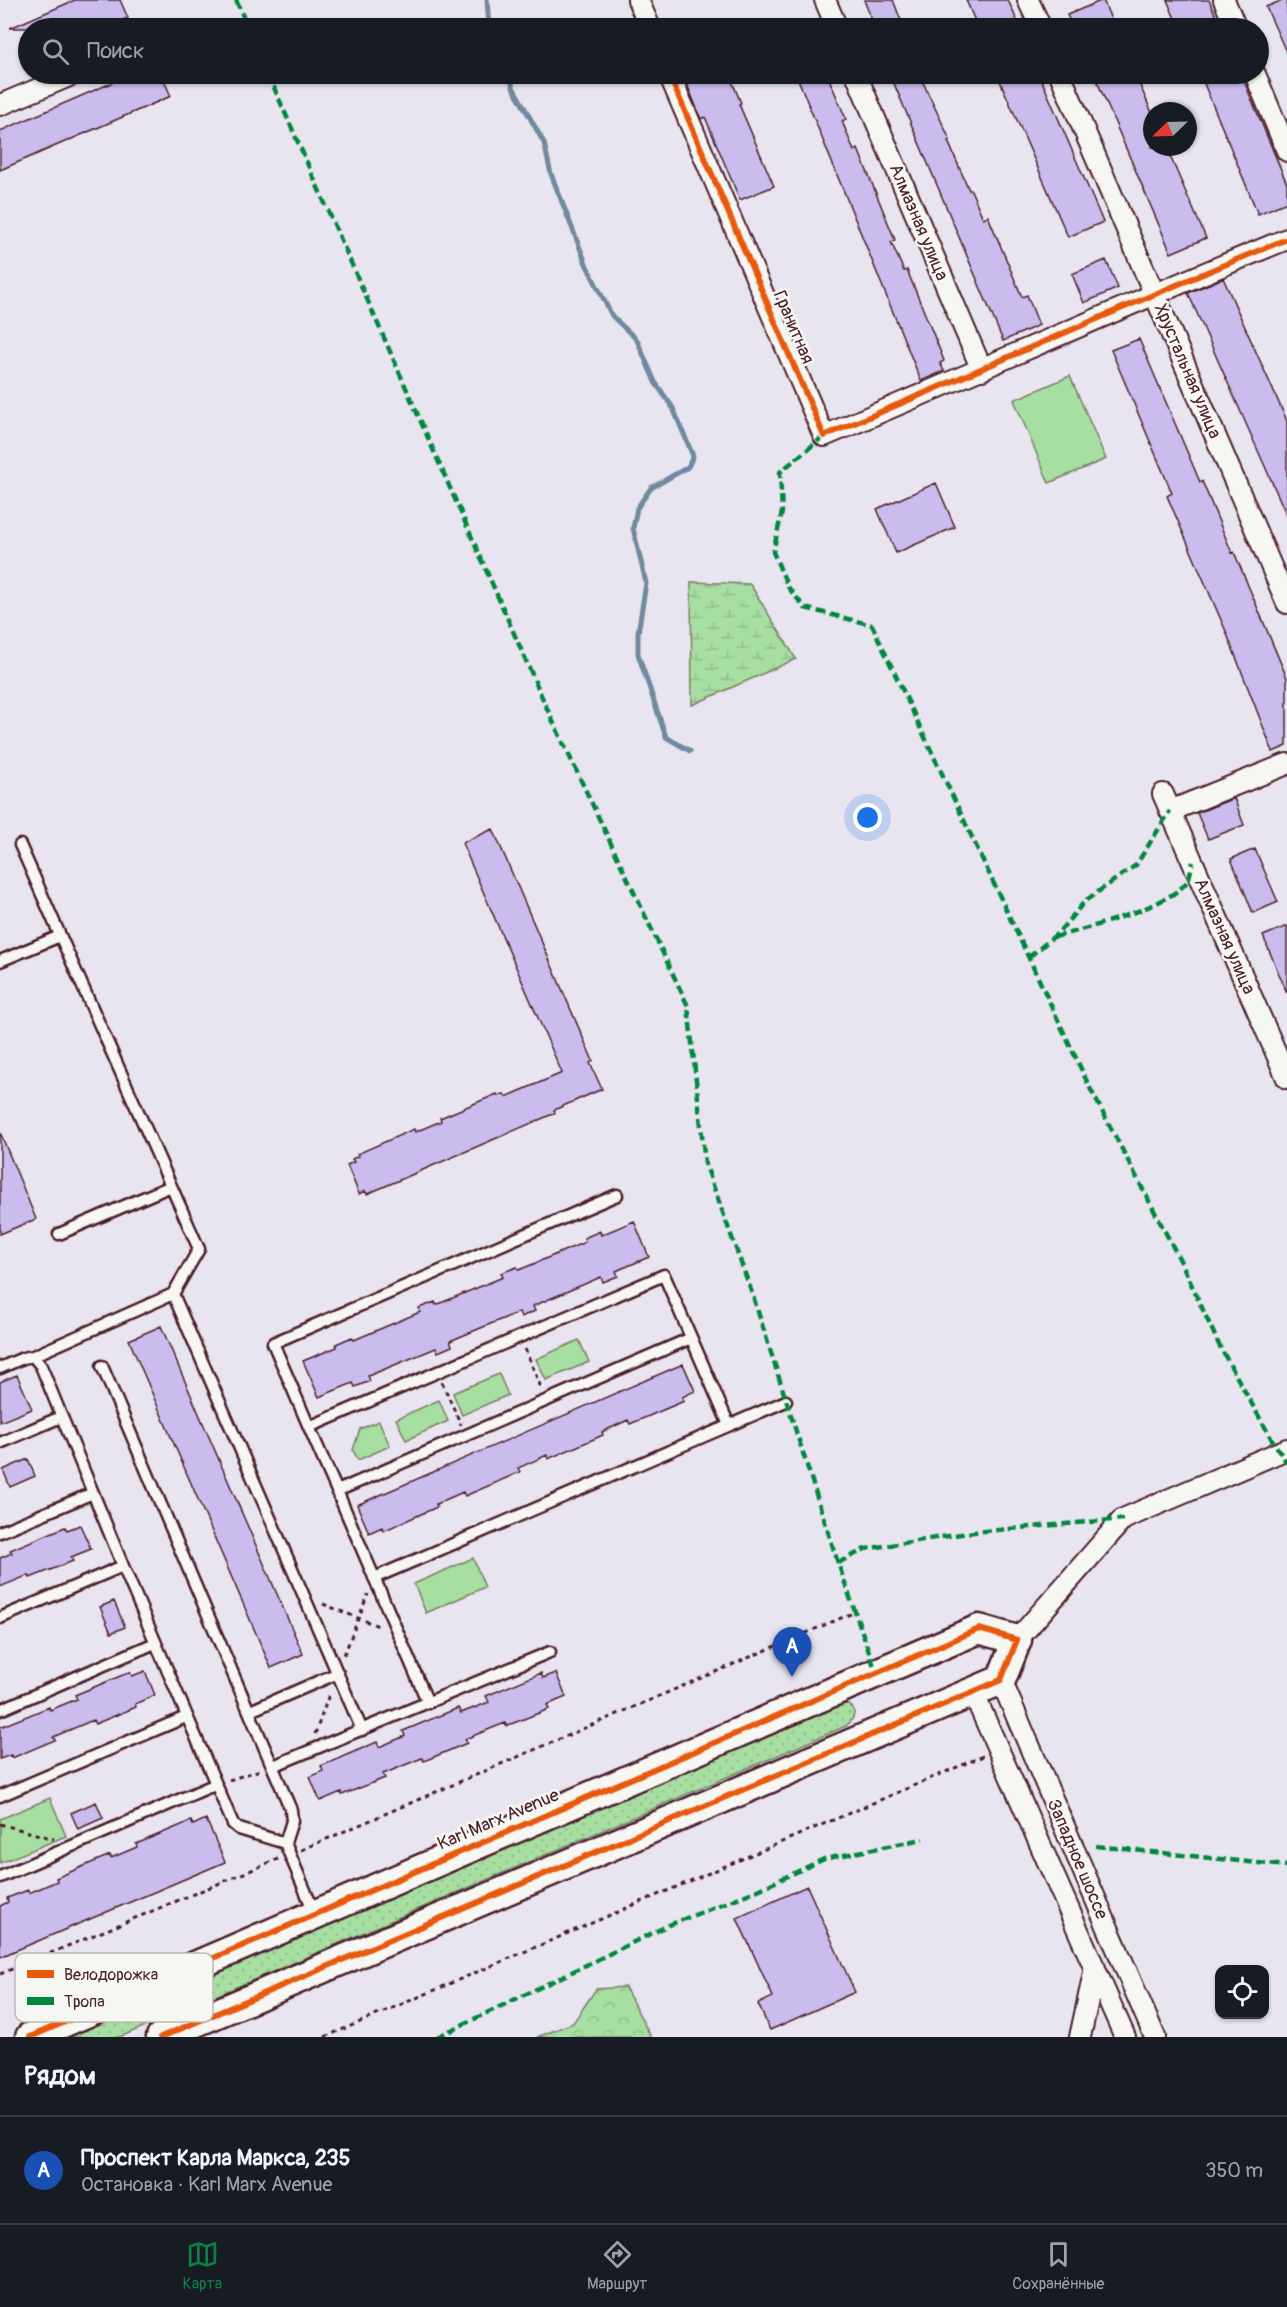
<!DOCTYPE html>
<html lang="ru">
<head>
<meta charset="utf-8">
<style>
  :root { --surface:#171b24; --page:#242831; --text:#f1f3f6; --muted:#9ea1a6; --line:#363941; --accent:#0b8043 }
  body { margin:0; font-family:Pangolin,sans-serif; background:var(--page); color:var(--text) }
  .controls { position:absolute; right:18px; bottom:18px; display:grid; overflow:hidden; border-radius:12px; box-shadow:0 2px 4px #0004 }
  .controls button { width:54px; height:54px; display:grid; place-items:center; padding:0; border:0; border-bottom:2px solid var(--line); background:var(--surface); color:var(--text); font:30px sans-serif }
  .compass { position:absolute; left:1143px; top:102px; width:54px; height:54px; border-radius:50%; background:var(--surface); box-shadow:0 2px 4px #0004; rotate:247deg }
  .you { position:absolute; left:868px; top:818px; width:21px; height:21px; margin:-15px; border:4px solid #fff; border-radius:50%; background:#1a73e8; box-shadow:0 0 0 9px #1a73e833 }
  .badge { display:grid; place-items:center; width:39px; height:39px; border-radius:50%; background:var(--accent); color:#fff; font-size:20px; font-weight:700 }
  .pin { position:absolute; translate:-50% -50px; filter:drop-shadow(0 2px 3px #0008) }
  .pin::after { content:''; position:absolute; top:32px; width:21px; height:18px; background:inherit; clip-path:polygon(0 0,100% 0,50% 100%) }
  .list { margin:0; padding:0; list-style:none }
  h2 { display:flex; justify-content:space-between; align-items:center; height:78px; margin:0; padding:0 24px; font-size:26px }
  h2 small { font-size:20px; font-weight:400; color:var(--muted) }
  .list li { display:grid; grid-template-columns:39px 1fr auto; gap:18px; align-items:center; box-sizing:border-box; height:108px; padding:0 24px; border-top:2px solid var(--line) }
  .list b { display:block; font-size:22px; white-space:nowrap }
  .list p { margin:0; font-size:20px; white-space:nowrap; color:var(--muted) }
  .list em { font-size:20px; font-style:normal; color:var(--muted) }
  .icon { flex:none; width:33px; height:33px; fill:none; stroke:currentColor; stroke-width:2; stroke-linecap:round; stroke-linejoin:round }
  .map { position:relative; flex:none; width:1287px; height:2037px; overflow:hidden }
  .search { position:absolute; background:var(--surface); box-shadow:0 2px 4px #0004; left:18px; right:18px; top:18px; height:66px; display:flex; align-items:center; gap:15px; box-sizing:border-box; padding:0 21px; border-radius:33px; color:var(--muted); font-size:22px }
  .sheet { height:186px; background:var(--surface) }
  nav { display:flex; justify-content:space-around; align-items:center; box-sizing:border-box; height:84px; border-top:2px solid var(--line); background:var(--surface); font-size:16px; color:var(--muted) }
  nav a { display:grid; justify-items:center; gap:3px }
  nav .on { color:var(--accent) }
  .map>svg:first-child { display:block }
  .grass { fill:url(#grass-dots); stroke:#787e66; stroke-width:1.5 }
  .forest { fill:url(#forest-crowns); stroke:#787e66; stroke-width:1.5 }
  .wetland { fill:url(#wetland-marsh); stroke:#787e66; stroke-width:1.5 }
  .park { fill:#a7dea1; stroke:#787e66; stroke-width:1.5 }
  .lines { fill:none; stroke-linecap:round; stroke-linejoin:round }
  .stream { stroke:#70899f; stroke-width:5 }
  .building { fill:#cabced; stroke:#4a1f2b; stroke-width:1.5 }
  .lane-casing { stroke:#4a1f2b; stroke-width:15 }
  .street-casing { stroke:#4a1f2b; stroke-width:24 }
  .secondary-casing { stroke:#4a1f2b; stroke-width:33 }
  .path { stroke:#4a1f2b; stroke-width:3; stroke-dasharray:4.5 4.5; stroke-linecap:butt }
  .lane { stroke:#f6f6f2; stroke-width:10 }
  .street { stroke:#f6f6f2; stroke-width:20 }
  .secondary { stroke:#f6f6f2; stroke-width:28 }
  .quiet { stroke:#00873e; stroke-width:4.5; stroke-dasharray:9 4.5; stroke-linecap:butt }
  .cycleway-casing { stroke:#f6f6f2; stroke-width:10 }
  .cycleway { stroke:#e8590c; stroke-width:6 }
  .labels { text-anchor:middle; stroke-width:5; stroke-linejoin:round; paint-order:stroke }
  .street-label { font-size:18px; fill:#4a1f2b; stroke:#f6f6f2 }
  .key { fill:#f6f6f2; stroke:#c2b6b6; stroke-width:1.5 }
  .key-label { font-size:16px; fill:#4a1f2b }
</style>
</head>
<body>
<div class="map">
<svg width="1287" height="2037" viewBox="0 0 1287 2037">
  <defs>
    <pattern id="grass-dots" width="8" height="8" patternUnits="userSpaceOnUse" patternTransform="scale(1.5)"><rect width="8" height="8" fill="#a7dea1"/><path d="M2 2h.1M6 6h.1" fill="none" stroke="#91be8b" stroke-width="1.8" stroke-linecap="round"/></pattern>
    <pattern id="forest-crowns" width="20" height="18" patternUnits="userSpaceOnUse" patternTransform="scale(1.5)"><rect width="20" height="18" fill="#a7dea1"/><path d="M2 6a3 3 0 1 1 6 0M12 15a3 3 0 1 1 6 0" fill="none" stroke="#91be8b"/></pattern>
    <pattern id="wetland-marsh" width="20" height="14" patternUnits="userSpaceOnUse" patternTransform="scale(1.5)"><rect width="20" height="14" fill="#a7dea1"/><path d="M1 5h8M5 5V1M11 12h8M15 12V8" fill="none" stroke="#91be8b"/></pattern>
  </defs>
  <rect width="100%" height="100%" fill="#e9e5f0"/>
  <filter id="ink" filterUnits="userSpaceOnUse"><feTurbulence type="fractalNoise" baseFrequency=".0167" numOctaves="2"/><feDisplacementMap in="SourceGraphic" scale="12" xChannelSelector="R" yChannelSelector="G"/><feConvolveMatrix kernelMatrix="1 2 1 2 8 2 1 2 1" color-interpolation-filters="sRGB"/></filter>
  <g filter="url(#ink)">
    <path class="grass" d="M838,1704C856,1701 859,1716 846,1726L120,2037H61Z"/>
    <path class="forest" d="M625,1987L651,2037H537L573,2023L596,1989Z"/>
    <path class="wetland" d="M691,582L750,584L796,659L692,705Z"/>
    <path class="park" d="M1070,376L1106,459L1049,483L1014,400Z
      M579,1340L589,1362L546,1380L536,1359Z
      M499,1374L508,1395L462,1415L453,1393Z
      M439,1400L448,1421L406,1440L396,1419Z
      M379,1421L390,1446L358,1460L353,1450L360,1429Z
      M473,1558L485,1587L426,1613L414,1584Z
      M50,1798L66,1836L0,1863V1819Z"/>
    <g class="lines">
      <path class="stream" d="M487,0L489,28
        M509,74L513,87L544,143L551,174L587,266L612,316L637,340L655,382L673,408L693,456L688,467L651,488L637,508L633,528L646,583L638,633V654L666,737L690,751"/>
    </g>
    <path class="building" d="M75,0H120L128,18L103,28H10Z
      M864,0H893L904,28H875Z
      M966,0H1008L1019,25L1011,28H978Z
      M1103,0L1113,24L1102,28H1073L1067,15Z
      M1167,0H1209L1221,28H1179Z
      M1283,0H1287V54L1266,7Z
      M132,74H161L171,96L0,170V131Z
      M683,74H729L741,103L739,104L774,186L740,200L705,117L701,119Z
      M796,74H827L846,119L842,121L854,151L858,149L895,240L891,242L904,271L907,270L941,353L944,361L940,363L944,371L921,381Z
      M890,74H919L945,129L950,140L948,141L969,190H971L983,218L988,216L1022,297L1027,295L1039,325L1003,341Z
      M997,74H1039L1103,222L1068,237Z
      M1094,74H1135L1152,113V147H1166L1206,238L1171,253Z
      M1200,74H1241L1287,184V202L1258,214Z
      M1106,260L1118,288L1084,303L1072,274Z
      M1223,278L1287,421V516L1188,293Z
      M1139,339L1200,482L1202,481L1232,553L1234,552L1287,678V746L1273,752L1225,629L1167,496L1172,493L1111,350Z
      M936,483L955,527L896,553L877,509Z
      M1234,798L1244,825L1208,839L1197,813Z
      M493,829L593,1061L590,1063L602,1089L554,1110L555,1113L367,1194L365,1191L359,1194L347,1165L354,1162L352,1159L358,1156L357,1154L414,1129L415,1132L441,1121L440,1118L497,1094L498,1096L504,1094L506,1097L562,1073L462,843Z
      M1255,849L1278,902L1253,913L1231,859Z
      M1287,926V993L1263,936Z
      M0,1132L36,1219L0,1234Z
      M634,1221L649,1257L616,1271L618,1276L603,1282L601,1277L533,1306L535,1311L521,1317L519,1312L450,1341L452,1346L438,1352L436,1348L368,1376L370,1381L355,1387L353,1383L319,1397L303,1361L337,1347L336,1344L352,1337L354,1340L420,1312L419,1308L435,1302L436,1305L503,1277L501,1273L517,1267L519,1270L585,1242L584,1238L600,1231L601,1235Z
      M161,1326L303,1654L271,1668L129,1340Z
      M683,1364L695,1391L682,1397L684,1401L630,1424L628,1420L602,1432L603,1435L548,1459L547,1455L518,1468L520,1472L465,1496L463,1492L436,1504L437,1507L383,1531L382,1527L369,1533L357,1505Z
      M17,1375L32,1409L0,1422V1382Z
      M28,1459L35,1476L10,1487L3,1470Z
      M80,1525L91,1549L71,1557L73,1561L30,1578L29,1575L0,1587V1558L12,1553L10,1550L65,1527L67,1530Z
      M114,1601L125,1627L111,1633L100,1607Z
      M145,1671L155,1695L135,1704L136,1707L95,1724L93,1720L53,1737L55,1740L12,1758L11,1755L0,1759V1727L49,1707L50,1710L77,1699L75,1695L130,1672L132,1676Z
      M541,1673L543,1678L556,1673L566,1697L547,1705L549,1709L506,1726L505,1723L465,1739L467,1743L424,1761L422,1758L383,1774L385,1778L342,1795L341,1792L320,1801L310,1777L323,1771L321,1766L377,1742L379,1747L405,1736L403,1731L458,1708L461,1713L489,1702L486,1696Z
      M96,1802L103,1818L78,1829L71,1813Z
      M206,1819L225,1862L0,1957V1906L8,1902L7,1898L28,1890L29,1893L57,1881L56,1878L110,1855L111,1858L137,1847L136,1844L191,1821L193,1825Z
      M807,1886L855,1992L770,2030L758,2004L773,1997L737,1918Z"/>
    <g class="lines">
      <defs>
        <path id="lane" d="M20,845L199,1249L173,1294
          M0,961L60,936
          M59,1234L171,1186
          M33,1356L41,1366L123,1566L233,1824L239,1829L285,1843L315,1914
          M102,1366L291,1810L292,1821L285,1843
          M0,1368L23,1358L33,1356L173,1294L362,1730
          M309,1427L273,1343L617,1195
          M0,1443L61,1417
          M337,1491L309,1427L664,1275L729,1425
          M0,1532L93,1493
          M374,1578L786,1401
          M0,1618L123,1566
          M428,1703L337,1491L691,1338
          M0,1710L155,1643
          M250,1711L338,1673
          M273,1766L550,1652
          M0,1796L186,1717
          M0,1877L216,1784"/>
        <path id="street" d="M638,0L650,28
          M825,0L837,28
          M1028,0L1041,28
          M1224,0L1236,28
          M669,74L824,436C979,371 1132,302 1287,239
          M856,74L982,370
          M1060,74L1287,603
          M1255,74L1287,151
          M0,105L74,74
          M1163,794L1287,1078
          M1170,811L1287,764
          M1017,1640L1123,1519L1287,1449
          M1001,1680L1155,2037
          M973,1692L1125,2037
          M1080,2037L1095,1968"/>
        <path id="secondary" d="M30,2037L979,1629L1017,1640L1001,1680L161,2037"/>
      </defs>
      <use href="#lane" class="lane-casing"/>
      <use href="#street" class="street-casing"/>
      <use href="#secondary" class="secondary-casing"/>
      <path class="path" d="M525,1349L542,1390
        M442,1382L461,1425
        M323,1604L381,1627
        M344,1655L368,1594
        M315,1734L330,1692
        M229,1780L260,1770
        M0,1824L54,1839
        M301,1850L855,1612
        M0,1974L278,1859
        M325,2037L983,1756"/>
      <use href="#lane" class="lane"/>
      <use href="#street" class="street"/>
      <use href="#secondary" class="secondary"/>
      <path class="quiet" d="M236,0L248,28
        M268,74L549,713L688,1006L705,1163L752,1293L838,1563L876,1672
        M824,436L780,472L782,512L773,552L788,587L805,608L872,625L1091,1090L1182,1264L1220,1347L1271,1438L1287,1463
        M1055,937C1084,929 1173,906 1188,880C1190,876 1191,868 1193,862
        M1029,957L1058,933L1085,901L1136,865L1170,811
        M838,1563L865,1549L974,1532L1123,1519
        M1096,1846L1287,1866
        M437,2037L669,1925L758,1890L824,1859L923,1839"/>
      <defs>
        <path id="cycleway" d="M669,74L824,436C979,371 1132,302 1287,239
          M30,2037L979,1629L1017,1640L1001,1680L161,2037"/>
      </defs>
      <use href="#cycleway" class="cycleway-casing"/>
      <use href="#cycleway" class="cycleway"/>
    </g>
  </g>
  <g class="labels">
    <g class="street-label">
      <text transform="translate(919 222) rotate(67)" y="6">Алмазная улица</text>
      <text transform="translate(794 327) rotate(67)" y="6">Гранитная</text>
      <text transform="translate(1188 371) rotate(67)" y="6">Хрустальная улица</text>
      <text transform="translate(1225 936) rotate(66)" y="6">Алмазная улица</text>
      <text transform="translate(498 1819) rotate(-23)" y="6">Karl Marx Avenue</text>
      <text transform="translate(1078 1859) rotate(67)" y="6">Западное шоссе</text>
    </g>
  </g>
  <rect x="15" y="1953" width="198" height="69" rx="9" class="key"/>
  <rect x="27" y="1970" width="27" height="8" fill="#e8590c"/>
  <rect x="27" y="1997" width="27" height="8" fill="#00873e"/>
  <g class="key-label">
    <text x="64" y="1980">Велодорожка</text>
    <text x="64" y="2007">Тропа</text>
  </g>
</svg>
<div class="controls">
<button><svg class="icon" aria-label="locate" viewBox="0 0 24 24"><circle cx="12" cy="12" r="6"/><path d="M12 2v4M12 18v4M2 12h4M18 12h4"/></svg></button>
</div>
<svg class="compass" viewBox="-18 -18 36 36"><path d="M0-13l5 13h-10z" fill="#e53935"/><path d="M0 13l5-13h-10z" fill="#9ea1a6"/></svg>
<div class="you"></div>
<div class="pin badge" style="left:792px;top:1677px;background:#1a4fb4">A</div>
<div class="search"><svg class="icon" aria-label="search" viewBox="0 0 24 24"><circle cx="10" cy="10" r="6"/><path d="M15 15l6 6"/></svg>Поиск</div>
</div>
<section class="sheet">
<h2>Рядом<small></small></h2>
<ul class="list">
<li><span class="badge" style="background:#1a4fb4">A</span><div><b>Проспект Карла Маркса, 235</b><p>Остановка · Karl Marx Avenue</p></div><em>350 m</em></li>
</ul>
</section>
<nav>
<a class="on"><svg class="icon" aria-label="map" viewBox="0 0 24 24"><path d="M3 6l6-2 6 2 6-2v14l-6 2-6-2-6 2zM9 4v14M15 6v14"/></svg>Карта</a>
<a><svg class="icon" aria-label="directions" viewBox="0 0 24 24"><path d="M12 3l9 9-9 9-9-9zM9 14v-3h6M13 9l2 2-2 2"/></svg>Маршрут</a>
<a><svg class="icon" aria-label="saved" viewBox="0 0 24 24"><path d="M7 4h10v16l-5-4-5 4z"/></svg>Сохранённые</a>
</nav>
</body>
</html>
